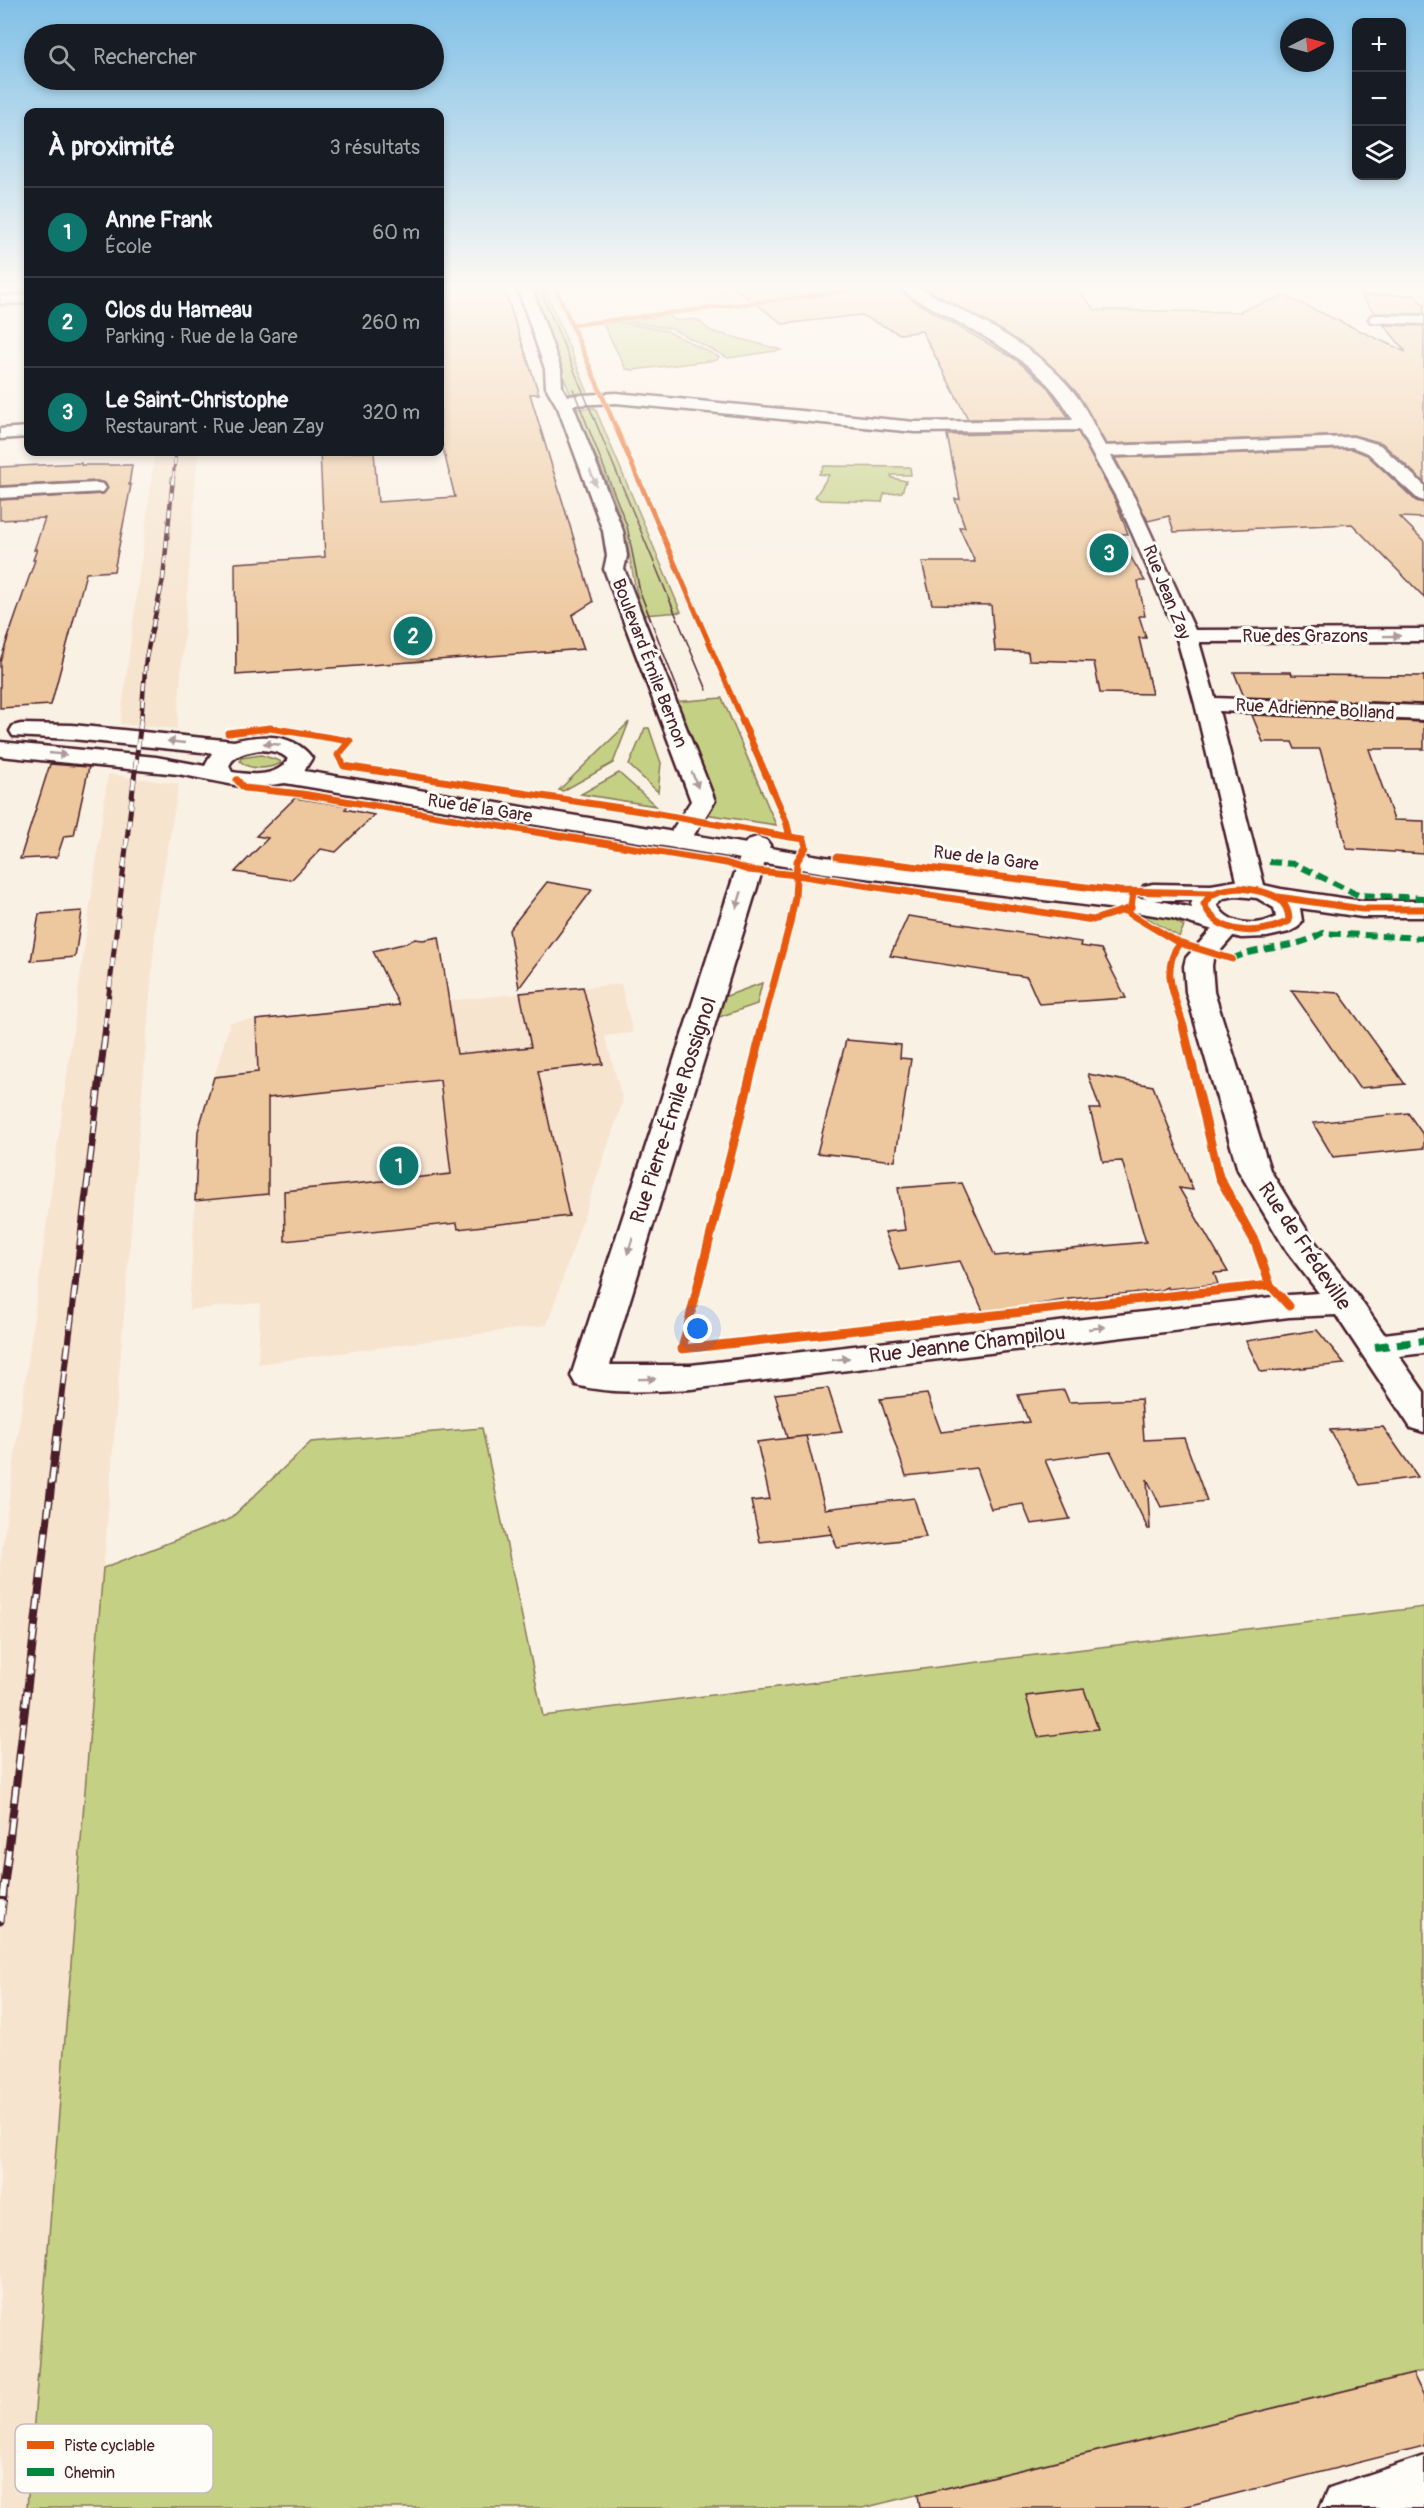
<!DOCTYPE html>
<html lang="fr">
<head>
<meta charset="utf-8">
<style>
  :root { --surface:#171b24; --page:#242831; --text:#f1f3f6; --muted:#9ea1a6; --line:#363941; --accent:#0f766e }
  body { margin:0; font-family:Pangolin,sans-serif; background:var(--page); color:var(--text) }
  .controls { position:absolute; right:18px; top:18px; display:grid; overflow:hidden; border-radius:12px; box-shadow:0 3px 9px #0003 }
  .controls button { width:54px; height:54px; display:grid; place-items:center; padding:0; border:0; border-bottom:2px solid var(--line); background:var(--surface); color:var(--text); font:30px sans-serif }
  .compass { position:absolute; left:1280px; top:18px; width:54px; height:54px; border-radius:50%; background:var(--surface); box-shadow:0 3px 9px #0003; rotate:84deg }
  .you { position:absolute; left:698px; top:1329px; width:21px; height:21px; margin:-15px; border:4px solid #fff; border-radius:50%; background:#1a73e8; box-shadow:0 0 0 9px #1a73e833 }
  .badge { display:grid; place-items:center; width:39px; height:39px; border-radius:50%; background:var(--accent); color:#fff; font-size:20px; font-weight:700 }
  .pin { position:absolute; translate:-50% -50%; border:3px solid #fff; box-shadow:0 2px 6px #0006 }
  .list { margin:0; padding:0; list-style:none }
  h2 { display:flex; justify-content:space-between; align-items:center; height:78px; margin:0; padding:0 24px; font-size:26px }
  h2 small { font-size:20px; font-weight:400; color:var(--muted) }
  .list li { display:grid; grid-template-columns:39px 1fr auto; gap:18px; align-items:center; box-sizing:border-box; height:90px; padding:0 24px; border-top:2px solid var(--line) }
  .list b { display:block; font-size:22px; white-space:nowrap }
  .list p { margin:0; font-size:20px; white-space:nowrap; color:var(--muted) }
  .list em { font-size:20px; font-style:normal; color:var(--muted) }
  .icon { flex:none; width:33px; height:33px; fill:none; stroke:currentColor; stroke-width:2; stroke-linecap:round; stroke-linejoin:round }
  .map { position:relative; flex:none; width:1424px; height:2508px; overflow:hidden }
  .search { position:absolute; background:var(--surface); box-shadow:0 3px 9px #0003; left:24px; top:24px; width:420px; height:66px; display:flex; align-items:center; gap:15px; box-sizing:border-box; padding:0 21px; border-radius:33px; color:var(--muted); font-size:22px }
  .panel { position:absolute; background:var(--surface); box-shadow:0 3px 9px #0003; left:24px; top:108px; width:420px; height:348px; border-radius:12px }
  .map>svg:first-child { display:block }
  .built { fill:#f6e4cf }
  .green { fill:#c4d084; stroke:#877858; stroke-width:1.5 }
  .building { fill:#edc79d; stroke:#4a1f2b; stroke-width:1.5 }
  .lines { fill:none; stroke-linecap:round; stroke-linejoin:round }
  .minor-casing { stroke:#4a1f2b; stroke-width:5 }
  .tertiary-casing { stroke:#4a1f2b; stroke-width:5 }
  .minor { fill:#fdfcf7; fill-rule:evenodd }
  .tertiary { fill:#fdfcf7; fill-rule:evenodd }
  .tram { stroke:#4a1f2b; stroke-width:1.5 }
  .rail-far5-casing { stroke:#4a1f2b; stroke-width:3 }
  .rail-far4-casing { stroke:#4a1f2b; stroke-width:4.5 }
  .rail-far3-casing { stroke:#4a1f2b; stroke-width:5 }
  .rail-far2-casing { stroke:#4a1f2b; stroke-width:7 }
  .rail-far1-casing { stroke:#4a1f2b; stroke-width:8 }
  .rail-casing { stroke:#4a1f2b; stroke-width:9 }
  .rail-far5 { stroke:#fdfcf7; stroke-width:2; stroke-dasharray:7; stroke-linecap:butt }
  .rail-far4 { stroke:#fdfcf7; stroke-width:3; stroke-dasharray:8; stroke-linecap:butt }
  .rail-far3 { stroke:#fdfcf7; stroke-width:4; stroke-dasharray:10; stroke-linecap:butt }
  .rail-far2 { stroke:#fdfcf7; stroke-width:4.5; stroke-dasharray:14; stroke-linecap:butt }
  .rail-far1 { stroke:#fdfcf7; stroke-width:5; stroke-dasharray:16; stroke-linecap:butt }
  .rail { stroke:#fdfcf7; stroke-width:7; stroke-dasharray:21; stroke-linecap:butt }
  .quiet-far1 { stroke:#00873e; stroke-width:6; stroke-dasharray:11 6; stroke-linecap:butt }
  .quiet { stroke:#00873e; stroke-width:8; stroke-dasharray:14 8; stroke-linecap:butt }
  .cycleway-far3-casing { stroke:#fdfcf7; stroke-width:6 }
  .cycleway-far2-casing { stroke:#fdfcf7; stroke-width:8 }
  .cycleway-far1-casing { stroke:#fdfcf7; stroke-width:10 }
  .cycleway-casing { stroke:#fdfcf7; stroke-width:13 }
  .cycleway-far3 { stroke:#e8590c; stroke-width:4.5 }
  .cycleway-far2 { stroke:#e8590c; stroke-width:5 }
  .cycleway-far1 { stroke:#e8590c; stroke-width:7 }
  .cycleway { stroke:#e8590c; stroke-width:9 }
  .oneway { fill:#ac999b }
  .labels { text-anchor:middle; stroke-width:6; stroke-linejoin:round; paint-order:stroke }
  .far-street-label { font-size:18px; fill:#4a1f2b; stroke:#fdfcf7 }
  .street-label { font-size:21px; fill:#4a1f2b; stroke:#fdfcf7 }
  .key { fill:#fdfcf7; stroke:#c7baba; stroke-width:1.5 }
  .key-label { font-size:16px; fill:#4a1f2b }
</style>
</head>
<body>
<div class="map">
<svg width="1424" height="2508" viewBox="0 0 1424 2508">
  <rect width="100%" height="100%" fill="#faf1e5"/>
  <filter id="ink" filterUnits="userSpaceOnUse"><feTurbulence type="fractalNoise" baseFrequency=".0167" numOctaves="2"/><feDisplacementMap in="SourceGraphic" scale="12" xChannelSelector="R" yChannelSelector="G"/><feConvolveMatrix kernelMatrix="1 2 1 2 8 2 1 2 1" color-interpolation-filters="sRGB"/></filter>
  <g filter="url(#ink)">
    <path class="built" d="M668,286H864L716,303L673,291Z
      M155,452H198L177,729L120,724Z
      M108,774L179,784L157,910L27,2508H0V1565Z
      M621,984L633,1033L605,1036L623,1101L547,1325L258,1364L260,1303L189,1310L199,1130L230,1022Z"/>
    <path class="green" d="M528,286H544L589,395L570,393Z
      M669,316L677,321L696,319L711,331L782,350L728,358L672,329L625,321Z
      M619,322L667,331L719,357L717,360L633,370L626,369L603,324Z
      M595,408L681,612L643,615C633,587 632,562 625,534C614,491 592,450 575,409Z
      M824,466L910,467L911,475H891L892,478L906,481L902,492L884,494L882,502L820,500L815,497L829,475L819,474Z
      M722,698L776,825L705,814L673,702Z
      M629,722L613,763L563,791L559,790Z
      M645,728H649L661,763L658,792L629,765Z
      M261,755L280,761L281,763C269,769 250,771 240,761L241,758Z
      M619,773L656,806L581,794Z
      M1144,913L1172,919L1184,926L1179,937L1142,915Z
      M762,983L757,1004L716,1018L721,998Z
      M482,1428L543,1716L1424,1607V2371L863,2508H27L103,1568L230,1519L311,1442Z"/>
    <path class="building" d="M440,286H503L539,394H530L593,602L572,615L584,649L236,675L235,563L325,557L320,452H374L378,502L455,497L440,436Z
      M732,286H897L912,300L1015,359L1046,385L1069,418L968,419L922,331L900,334L861,315L783,324Z
      M921,286H1075L1095,310L1241,312V310L1285,296L1406,352L1384,325L1424,326V482L1382,443L1353,435L1106,444L1077,393L1043,358L1003,331Z
      M1360,295H1414L1424,305V314L1375,313Z
      M1078,432L1115,500L1128,534H1117L1145,581H1138L1145,616H1139L1146,638H1139L1152,694L1100,693L1094,662L1029,660L1028,652L995,651L991,605L932,604L922,562H975L959,527H965L955,499H960L947,435Z
      M1352,449L1367,455L1416,501L1424,503V518L1400,517L1424,541V597L1352,524L1174,532L1169,516L1148,521L1115,458Z
      M81,463V465H132L129,485H131L114,571L86,573L51,705L0,708V661L35,560H33L37,549L34,550L45,518L0,520V500L103,494L108,488L105,483L97,481L0,486V467Z
      M1234,672H1291L1292,675L1424,676V704L1244,697Z
      M1252,715L1424,722V749H1369L1394,820L1424,821V854L1347,849L1320,749H1295L1292,742H1263Z
      M50,764L89,767L74,835L64,836L57,857L20,859Z
      M295,798L348,806L345,809L374,815L336,852L321,849L291,880L235,872L268,838L256,836Z
      M547,882L592,890L519,988L509,930Z
      M82,911L75,957L31,961L39,914Z
      M908,916L1081,942L1080,946L1101,949L1126,998L1039,1004L1027,977L890,956Z
      M439,937L457,1054L531,1047L520,993L583,987L603,1064L538,1071L569,1216L458,1229L457,1223L285,1241L284,1191L451,1174L440,1080L268,1098V1194L195,1201L198,1131L214,1077L258,1072L256,1020L399,1005L373,951L403,944L415,939L423,940Z
      M1291,990L1339,993L1405,1084L1359,1088Z
      M846,1040L901,1045L900,1058L911,1059L895,1161L817,1153Z
      M1088,1074L1153,1086L1193,1190L1179,1188L1228,1272L1214,1273L1218,1284L1168,1289L1167,1287L1161,1290L1070,1299L984,1313L960,1261L900,1270L885,1232L905,1230L898,1188L962,1183L995,1256L1146,1242L1122,1161L1103,1162L1090,1109H1100Z
      M1408,1113L1424,1136V1148L1333,1157L1313,1123Z
      M1317,1330L1345,1364L1261,1372L1246,1341Z
      M828,1388L842,1432L787,1438L775,1394Z
      M1064,1390L1069,1402L1141,1399L1144,1440L1184,1438L1207,1501L1161,1507L1147,1479L1150,1529H1148L1111,1452L1045,1460L1070,1519L1031,1524L1023,1504L991,1509L976,1468L906,1476L880,1399L927,1394L941,1432L1029,1422L1018,1395Z
      M1383,1427L1418,1477L1360,1485L1330,1430Z
      M806,1436L825,1509L914,1498L926,1537L837,1548L829,1524L832,1534L760,1542L751,1501L770,1499L757,1442Z
      M1084,1689L1098,1729L1038,1737L1026,1696Z
      M1413,2374L1424,2397V2446L1179,2508H920L918,2495Z"/>
    <g class="lines">
      <defs>
        <path id="minor" d="M517,286H531L561,369L562,387L567,396L616,393L915,422L1073,420C1043,364 995,343 942,313C929,305 909,298 899,286H916C971,317 1036,343 1075,394C1087,409 1095,429 1105,446L1353,437L1380,445L1424,485V501L1418,499L1368,453L1352,447L1111,456L1135,499L1195,630L1424,629V641L1199,642L1215,698L1424,706V720L1219,711L1265,889L1261,895L1252,897L1243,895L1239,889L1195,704L1174,628L1117,499L1079,430L915,432L616,403L573,405L623,531L627,556L624,569L715,801L687,846L678,849L669,846L665,841L691,801L604,569L607,556L603,531L558,408L546,387L545,369Z
          M28,295V303L0,304V296Z
          M1376,315L1424,316V324L1371,322L1369,319L1371,316Z
          M28,427V437L0,439V429Z
          M97,483L103,484L106,488L103,492L0,498V488Z
          M757,837L766,840L770,845L610,1365H691L1289,1295L1319,1293L1286,1250L1238,1170L1186,992L1184,966L1186,958L1219,921L1228,919L1237,921L1241,927L1213,959L1212,966L1214,992L1270,1170L1311,1237L1357,1295L1384,1334L1424,1329V1353L1399,1356L1424,1392V1432L1411,1428L1336,1315L1289,1317L691,1389C654,1391 613,1395 576,1385L571,1376L744,845L748,840Z
          M1424,2456V2508H1320L1329,2488Z"/>
        <path id="tertiary" d="M21,724L72,725L234,741C261,734 294,733 312,758L304,771L825,857L1148,899L1144,898L1140,892L1144,886L1153,884L1211,885L1241,880L1281,889L1362,901H1424V917H1362L1300,908L1302,921L1298,927L1289,932L1267,937L1241,938L1172,918L1117,909L825,873L285,783L250,788L178,774L0,756V742L156,757L205,766L212,753L72,739L13,736L10,731L13,726ZM260,750C272,751 279,751 288,759C278,778 250,775 232,772L229,766C234,754 248,752 260,750ZM1236,896L1257,898L1274,908L1276,917C1257,927 1227,926 1217,904L1224,898ZM1155,900H1193L1191,904L1192,908Z"/>
      </defs>
      <use href="#minor" class="minor-casing"/>
      <use href="#tertiary" class="tertiary-casing"/>
      <use href="#minor" class="minor"/>
      <use href="#tertiary" class="tertiary"/>
      <path class="tram" d="M539,286L707,690
        M573,389L627,526L640,592L679,693"/>
      <defs>
        <path id="rail-far5" d="M173,479L176,452"/>
        <path id="rail-far4" d="M141,722L146,658L163,579L173,478"/>
        <path id="rail-far3" d="M105,1027L141,720"/>
        <path id="rail-far2" d="M60,1412L106,1026"/>
        <path id="rail-far1" d="M3,1897L60,1411"/>
        <path id="rail" d="M0,1921L3,1896"/>
      </defs>
      <use href="#rail-far5" class="rail-far5-casing"/>
      <use href="#rail-far4" class="rail-far4-casing"/>
      <use href="#rail-far3" class="rail-far3-casing"/>
      <use href="#rail-far2" class="rail-far2-casing"/>
      <use href="#rail-far1" class="rail-far1-casing"/>
      <use href="#rail" class="rail-casing"/>
      <use href="#rail-far5" class="rail-far5"/>
      <use href="#rail-far4" class="rail-far4"/>
      <use href="#rail-far3" class="rail-far3"/>
      <use href="#rail-far2" class="rail-far2"/>
      <use href="#rail-far1" class="rail-far1"/>
      <use href="#rail" class="rail"/>
      <path class="quiet-far1" d="M1269,862L1295,864L1358,895L1424,898
        M1232,959C1262,945 1293,951 1322,933L1424,938"/>
      <path class="quiet" d="M1375,1347L1424,1341"/>
      <defs>
        <path id="cycleway-far3" d="M555,286L638,479
          M572,325L884,287L896,288"/>
        <path id="cycleway-far2" d="M638,478L743,722"/>
        <path id="cycleway-far1" d="M742,720L786,821L790,837L804,839L806,847L797,861L795,897L790,923L762,1027
          M228,733L270,728L350,741L338,755L344,766L647,812L790,837
          M237,780L244,788L302,794L726,863L748,870L797,875L1093,920L1131,908L1133,892
          M837,857L1119,891L1212,893
          M1241,888C1263,891 1289,894 1289,921C1261,935 1218,937 1204,904C1212,890 1226,889 1241,888Z
          M1278,897L1362,909H1424
          M1125,911L1179,943L1232,959
          M1179,943C1160,973 1175,995 1184,1027"/>
        <path id="cycleway" d="M763,1026L682,1349L1270,1285
          M1183,1026L1219,1177L1255,1242L1270,1285L1289,1306"/>
      </defs>
      <use href="#cycleway-far3" class="cycleway-far3-casing"/>
      <use href="#cycleway-far2" class="cycleway-far2-casing"/>
      <use href="#cycleway-far1" class="cycleway-far1-casing"/>
      <use href="#cycleway" class="cycleway-casing"/>
      <use href="#cycleway-far3" class="cycleway-far3"/>
      <use href="#cycleway-far2" class="cycleway-far2"/>
      <use href="#cycleway-far1" class="cycleway-far1"/>
      <use href="#cycleway" class="cycleway"/>
    </g>
    <defs><path id="oneway-solid" d="M-6-.8H1V-3.2L6.5 0L1 3.2V.8H-6Z" transform="scale(1.5)"/></defs>
    <g class="oneway">
      <use href="#oneway-solid" transform="translate(593 478) rotate(69)"/>
      <use href="#oneway-solid" transform="translate(1392 636) rotate(-1)"/>
      <use href="#oneway-solid" transform="translate(176 742) rotate(-174)"/>
      <use href="#oneway-solid" transform="translate(272 744) rotate(-175)"/>
      <use href="#oneway-solid" transform="translate(58 754) rotate(6)"/>
      <use href="#oneway-solid" transform="translate(695 780) rotate(69)"/>
      <use href="#oneway-solid" transform="translate(739 900) rotate(107)"/>
      <use href="#oneway-solid" transform="translate(630 1246) rotate(108)"/>
      <use href="#oneway-solid" transform="translate(1097 1328) rotate(-6)"/>
      <use href="#oneway-solid" transform="translate(841 1359) rotate(-7)"/>
      <use href="#oneway-solid" transform="translate(647 1379) rotate(-1)"/>
    </g>
  </g>
  <linearGradient id="sky" x2="0" y2="1"><stop stop-color="#80c0e7"/><stop offset="0.45" stop-color="#fdf9f3"/><stop offset="1" stop-color="#fdf9f3" stop-opacity="0"/></linearGradient>
  <rect width="1424" height="637" fill="url(#sky)"/>
  <g class="labels">
    <g class="far-street-label">
      <text transform="translate(1167 592) rotate(68)" y="6">Rue Jean Zay</text>
      <text x="1305" y="642">Rue des Grazons</text>
      <text transform="translate(650 663) rotate(69)" y="6">Boulevard Émile Bernon</text>
      <text transform="translate(1315 709) rotate(3)" y="6">Rue Adrienne Bolland</text>
      <text transform="translate(480 808) rotate(9)" y="6">Rue de la Gare</text>
      <text transform="translate(986 858) rotate(7)" y="6">Rue de la Gare</text>
    </g>
    <g class="street-label">
      <text transform="translate(673 1110) rotate(-72)" y="7">Rue Pierre-Émile Rossignol</text>
      <text transform="translate(1305 1246) rotate(56)" y="7">Rue de Frédeville</text>
      <text transform="translate(967 1344) rotate(-7)" y="7">Rue Jeanne Champilou</text>
    </g>
  </g>
  <rect x="15" y="2424" width="198" height="69" rx="9" class="key"/>
  <rect x="27" y="2441" width="27" height="8" fill="#e8590c"/>
  <rect x="27" y="2468" width="27" height="8" fill="#00873e"/>
  <g class="key-label">
    <text x="64" y="2451">Piste cyclable</text>
    <text x="64" y="2478">Chemin</text>
  </g>
</svg>
<div class="controls">
<button>+</button>
<button>−</button>
<button><svg class="icon" aria-label="layers" viewBox="0 0 24 24"><path d="M12 4l9 5-9 5-9-5zM3 14l9 5 9-5"/></svg></button>
</div>
<svg class="compass" viewBox="-18 -18 36 36"><path d="M0-13l5 13h-10z" fill="#e53935"/><path d="M0 13l5-13h-10z" fill="#9ea1a6"/></svg>
<div class="you"></div>
<div class="pin badge" style="left:399px;top:1166px">1</div>
<div class="pin badge" style="left:413px;top:636px">2</div>
<div class="pin badge" style="left:1109px;top:553px">3</div>
<div class="search"><svg class="icon" aria-label="search" viewBox="0 0 24 24"><circle cx="10" cy="10" r="6"/><path d="M15 15l6 6"/></svg>Rechercher</div>
<section class="panel">
<h2>À proximité<small>3 résultats</small></h2>
<ul class="list">
<li><span class="badge">1</span><div><b>Anne Frank</b><p>École</p></div><em>60 m</em></li>
<li><span class="badge">2</span><div><b>Clos du Hameau</b><p>Parking · Rue de la Gare</p></div><em>260 m</em></li>
<li><span class="badge">3</span><div><b>Le Saint-Christophe</b><p>Restaurant · Rue Jean Zay</p></div><em>320 m</em></li>
</ul>
</section>
</div>
</body>
</html>
